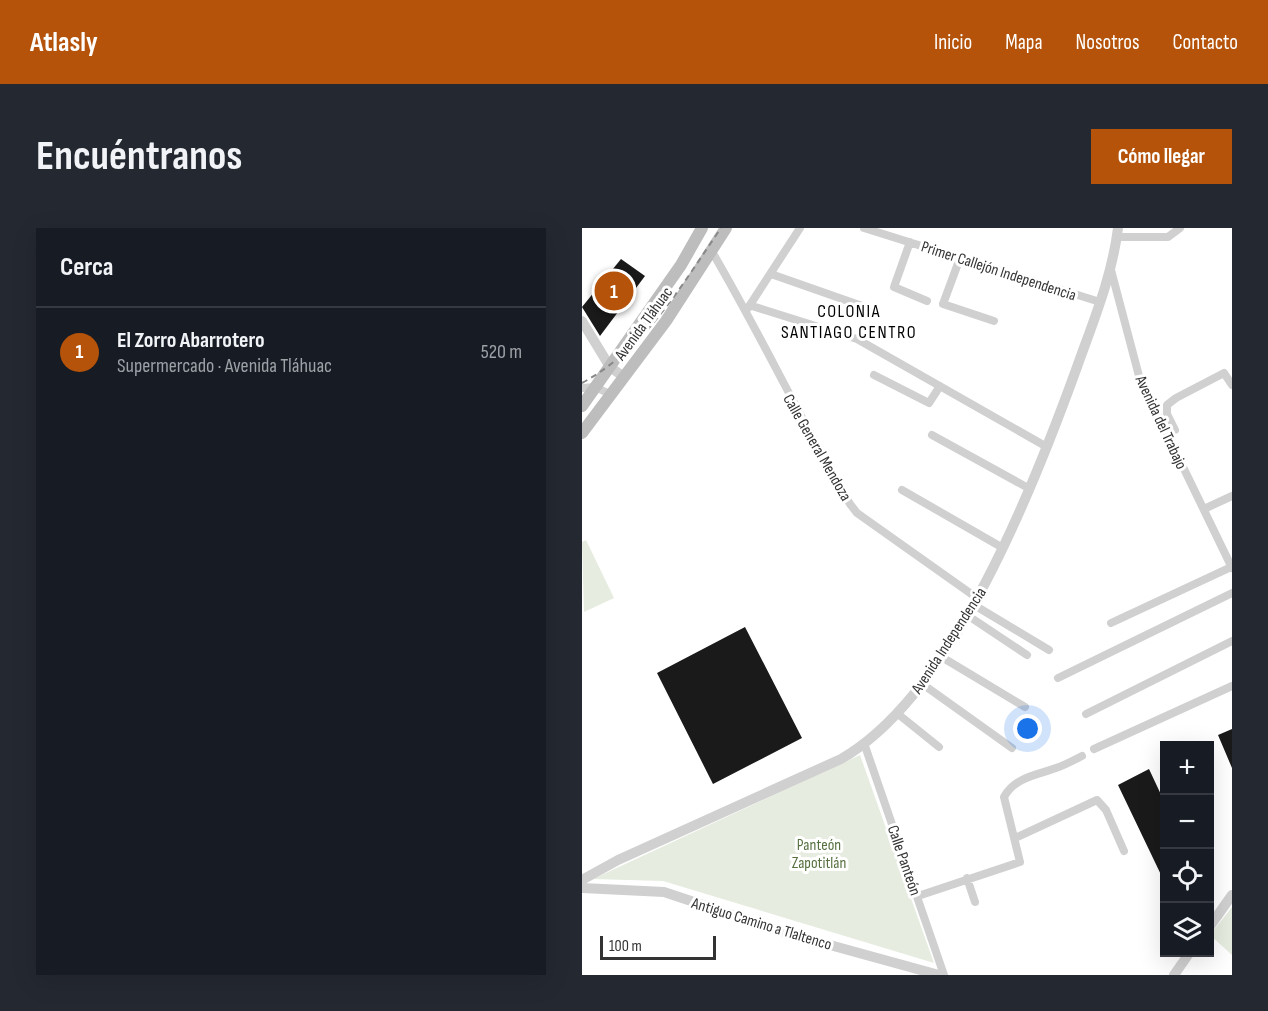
<!DOCTYPE html>
<html lang="es">
<head>
<meta charset="utf-8">
<style>
  :root { --surface:#171b24; --page:#242831; --text:#f1f3f6; --muted:#9ea1a6; --line:#363941; --accent:#b45309 }
  body { margin:0; font-family:"Sofia Sans Condensed",sans-serif; background:var(--page); color:var(--text) }
  .controls { position:absolute; right:18px; bottom:18px; display:grid; overflow:hidden; border-radius:0px; box-shadow:0 6px 24px #0002 }
  .controls button { width:54px; height:54px; display:grid; place-items:center; padding:0; border:0; border-bottom:2px solid var(--line); background:var(--surface); color:var(--text); font:30px sans-serif }
  .scale { position:absolute; left:18px; bottom:15px; width:116px; box-sizing:border-box; padding-left:6px; border:3px solid #333; border-top:0; font-size:16px; line-height:21px; white-space:nowrap; color:#333; -webkit-text-stroke:4px #fff; paint-order:stroke }
  .you { position:absolute; left:446px; top:501px; width:21px; height:21px; margin:-15px; border:4px solid #fff; border-radius:50%; background:#1a73e8; box-shadow:0 0 0 9px #1a73e833 }
  .badge { display:grid; place-items:center; width:39px; height:39px; border-radius:50%; background:var(--accent); color:#fff; font-size:20px; font-weight:700 }
  .pin { position:absolute; translate:-50% -50%; border:3px solid #fff; box-shadow:0 2px 6px #0006 }
  .list { margin:0; padding:0; list-style:none }
  h2 { display:flex; justify-content:space-between; align-items:center; height:78px; margin:0; padding:0 24px; font-size:26px }
  h2 small { font-size:20px; font-weight:400; color:var(--muted) }
  .list li { display:grid; grid-template-columns:39px 1fr auto; gap:18px; align-items:center; box-sizing:border-box; height:90px; padding:0 24px; border-top:2px solid var(--line) }
  .list b { display:block; font-size:22px; white-space:nowrap }
  .list p { margin:0; font-size:20px; white-space:nowrap; color:var(--muted) }
  .list em { font-size:20px; font-style:normal; color:var(--muted) }
  .icon { flex:none; width:33px; height:33px; fill:none; stroke:currentColor; stroke-width:2; stroke-linecap:round; stroke-linejoin:round }
  .map { position:relative; flex:none; width:650px; height:747px; overflow:hidden; border-radius:0px }
  header { display:flex; align-items:center; gap:36px; box-sizing:border-box; height:84px; padding:0 30px; background:var(--accent); color:#fff }
  header strong { font-size:28px }
  nav { display:flex; gap:33px; margin-inline-start:auto; font-size:21px }
  .intro { display:flex; align-items:center; justify-content:space-between; box-sizing:border-box; height:144px; padding:0 36px }
  h1 { margin:0; font-size:42px }
  .button { padding:15px 27px; border-radius:0px; background:var(--accent); color:#fff; font-size:21px; font-weight:700 }
  main { display:flex; gap:36px; padding:0 36px }
  aside { flex:1; background:var(--surface); border-radius:0px; box-shadow:0 6px 24px #0002 }
  .map>svg:first-child { display:block }
  .green { fill:#e6ecdf }
  .building { fill:#1a1a1a }
  .lines { fill:none; stroke-linecap:round; stroke-linejoin:round }
  .minor { stroke:#d0d0d0; stroke-width:8 }
  .tertiary { stroke:#d0d0d0; stroke-width:10 }
  .secondary { stroke:#bdbdbd; stroke-width:12 }
  .rail { stroke:#888; stroke-width:2; stroke-dasharray:6 4.5; stroke-linecap:butt }
  .labels { text-anchor:middle; stroke-width:6; stroke-linejoin:round; paint-order:stroke }
  .street-label { font-size:16px; fill:#333; stroke:#fff }
  .park-label { font-size:16px; fill:#56703f; stroke:#fff }
  .neighbourhood-label { font-size:18px; letter-spacing:1.5px; fill:#000; stroke:#fff }
</style>
</head>
<body>
<header>
<strong>Atlasly</strong>
<nav><a>Inicio</a><a>Mapa</a><a>Nosotros</a><a>Contacto</a></nav>
</header>
<div class="intro"><h1>Encuéntranos</h1><a class="button">Cómo llegar</a></div>
<main>
<aside>
<h2>Cerca<small></small></h2>
<ul class="list">
<li><span class="badge">1</span><div><b>El Zorro Abarrotero</b><p>Supermercado · Avenida Tláhuac</p></div><em>520 m</em></li>
</ul>
</aside>
<div class="map">
<svg width="650" height="747" viewBox="0 0 650 747">
  <rect width="100%" height="100%" fill="#fff"/>
  <path class="green" d="M 4,312 L 32,370 L 2,384 L 0,314 Z
    M 278,527 L 352,735 L 81,653 L 11,651 Z
    M 650,679 L 650,727 L 628,707 Z"/>
  <path class="building" d="M 39,31 L 63,48 L 18,108 L 0,79 Z
    M 163,399 L 220,510 L 131,556 L 75,445 Z
    M 650,501 L 650,540 L 636,507 Z
    M 567,541 L 582,573 L 582,653 L 536,557 Z"/>
  <g class="lines">
    <path class="minor" d="M 282,0 L 518,74
      M 535,9 L 586,9 L 598,0
      M 328,14 L 312,59 L 345,73
      M 129,22 C 178,105 219,193 268,276 L 275,285 L 395,370
      M 378,30 L 361,76 L 412,93
      M 529,42 L 557,148 L 650,340
      M 189,46 L 286,80
      M 170,78 L 275,111 L 465,219
      M 166,80 L 218,0
      M 292,147 L 347,175 L 358,158
      M 0,160 L 13,159 L 28,166
      M 593,202 L 585,186 L 585,177 L 594,170 L 642,145 L 650,157
      M 350,207 L 448,261
      M 320,262 L 421,320
      M 622,281 L 650,268
      M 392,377 L 467,422
      M 385,387 L 445,427
      M 529,395 L 649,339
      M 358,428 L 443,479
      M 476,450 L 650,365
      M 339,455 L 430,520
      M 316,486 L 357,519
      M 504,486 L 650,413
      M 283,518 L 362,747
      M 512,521 L 650,458
      M 433,610 L 515,572 L 524,582 L 542,623
      M 385,650 L 393,674
      M 336,668 L 438,634 L 422,569 C 433,549 455,547 474,540 C 483,537 492,532 500,528"/>
    <path class="tertiary" d="M 0,93 L 28,139 L 42,149
      M 0,652 L 36,632 L 259,531 C 371,467 452,258 495,139 C 511,94 530,49 536,0
      M 0,660 L 82,664 L 208,706 L 357,747
      M 628,698 L 650,667
      M 592,747 L 608,724"/>
    <path class="secondary" d="M 0,178 L 99,37 L 120,0
      M 0,205 L 84,93 L 144,0"/>
    <path class="rail" d="M 0,155 C 64,120 99,58 139,0"/>
  </g>
  <g class="labels">
    <g class="street-label">
      <text transform="translate(417 42) rotate(18)" y="6">Primer Callejón Independencia</text>
      <text transform="translate(61 95) rotate(-54)" y="6">Avenida Tláhuac</text>
      <text transform="translate(580 194) rotate(65)" y="6">Avenida del Trabajo</text>
      <text transform="translate(236 219) rotate(60)" y="6">Calle General Mendoza</text>
      <text transform="translate(366 412) rotate(-57)" y="6">Avenida Independencia</text>
      <text transform="translate(323 632) rotate(71)" y="6">Calle Panteón</text>
      <text transform="translate(180 695) rotate(17)" y="6">Antiguo Camino a Tlaltenco</text>
    </g>
    <g class="park-label">
      <text x="237" y="622">Panteón<tspan x="237" dy="18">Zapotitlán</tspan></text>
    </g>
    <g class="neighbourhood-label">
      <text x="267" y="89">COLONIA<tspan x="267" dy="21">SANTIAGO CENTRO</tspan></text>
    </g>
  </g>
</svg>
<div class="controls">
<button>+</button>
<button>−</button>
<button><svg class="icon" aria-label="locate" viewBox="0 0 24 24"><circle cx="12" cy="12" r="6"/><path d="M12 2v4M12 18v4M2 12h4M18 12h4"/></svg></button>
<button><svg class="icon" aria-label="layers" viewBox="0 0 24 24"><path d="M12 4l9 5-9 5-9-5zM3 14l9 5 9-5"/></svg></button>
</div>
<div class="scale">100 m</div>
<div class="you"></div>
<div class="pin badge" style="left:32px;top:63px">1</div>
</div>
</main>
</body>
</html>
